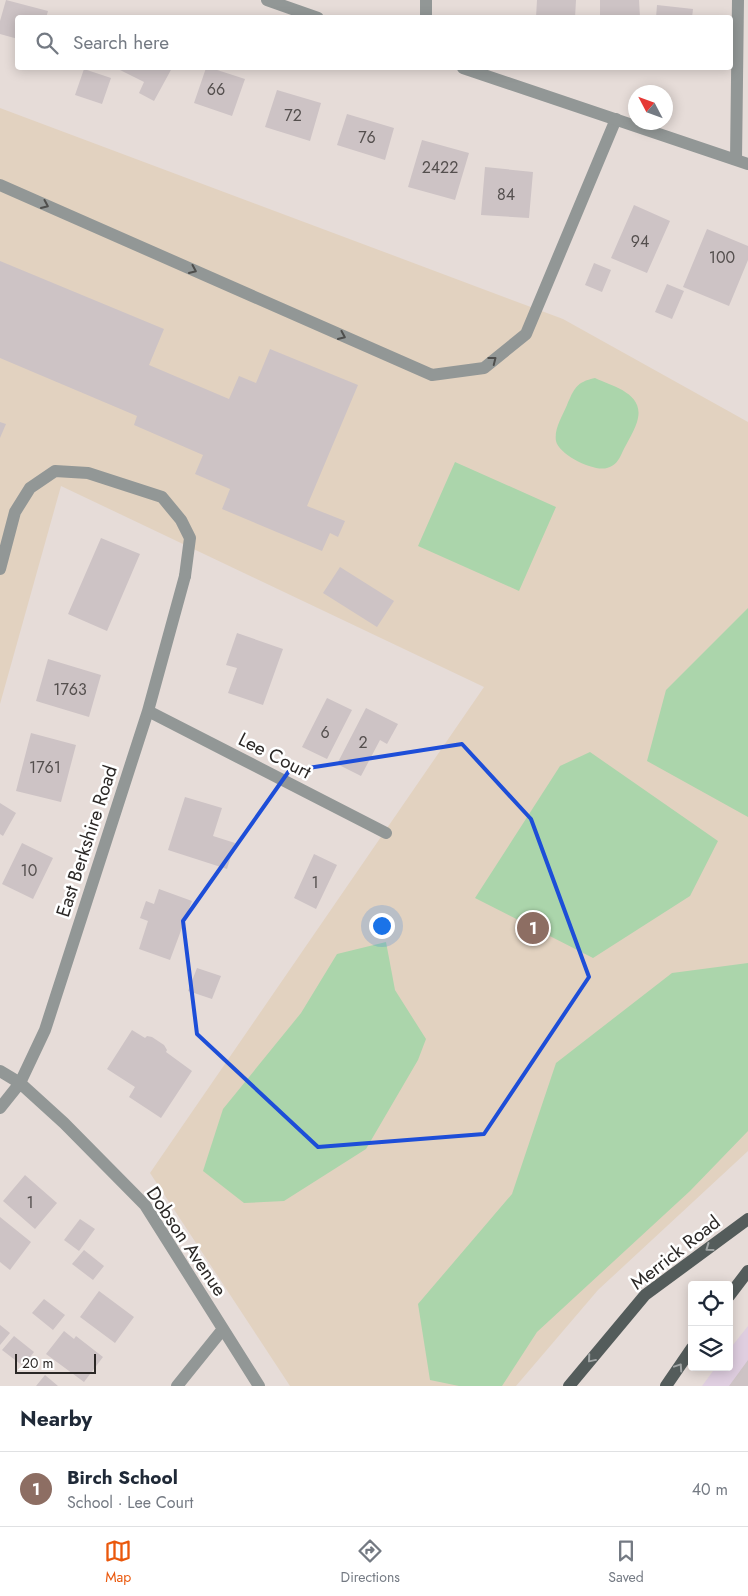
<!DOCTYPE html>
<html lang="en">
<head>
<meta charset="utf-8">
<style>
  :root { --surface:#fff; --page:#f2f2f3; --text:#1f2937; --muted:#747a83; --line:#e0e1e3; --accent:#ea580c }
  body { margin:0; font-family:Jost,sans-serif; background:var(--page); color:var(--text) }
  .controls { position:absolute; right:15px; bottom:15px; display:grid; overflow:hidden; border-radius:5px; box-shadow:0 2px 12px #0003 }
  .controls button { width:45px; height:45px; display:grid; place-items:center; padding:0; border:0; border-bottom:1px solid var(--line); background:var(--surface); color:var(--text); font:25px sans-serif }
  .compass { position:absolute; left:628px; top:85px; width:45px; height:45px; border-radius:50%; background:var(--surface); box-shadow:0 2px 12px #0003; rotate:311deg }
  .scale { position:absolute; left:15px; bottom:12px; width:81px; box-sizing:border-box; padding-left:5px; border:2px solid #2b2826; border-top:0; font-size:14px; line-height:18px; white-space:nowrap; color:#2b2826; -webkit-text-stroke:4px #fff; paint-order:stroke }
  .you { position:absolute; left:381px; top:925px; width:18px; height:18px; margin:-12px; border:4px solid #fff; border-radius:50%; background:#1a73e8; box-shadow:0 0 0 8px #1a73e833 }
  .badge { display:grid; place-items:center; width:32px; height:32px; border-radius:50%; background:var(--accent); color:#fff; font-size:16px; font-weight:700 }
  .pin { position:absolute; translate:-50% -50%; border:2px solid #fff; box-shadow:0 1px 5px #0006 }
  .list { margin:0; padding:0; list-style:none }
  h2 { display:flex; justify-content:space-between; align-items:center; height:65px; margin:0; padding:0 20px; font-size:21px }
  h2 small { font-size:16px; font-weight:400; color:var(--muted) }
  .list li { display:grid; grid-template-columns:32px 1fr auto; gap:15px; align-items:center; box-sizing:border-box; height:75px; padding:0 20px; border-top:1px solid var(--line) }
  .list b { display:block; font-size:19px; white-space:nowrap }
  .list p { margin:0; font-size:16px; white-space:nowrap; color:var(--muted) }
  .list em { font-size:16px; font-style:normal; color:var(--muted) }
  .icon { flex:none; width:28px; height:28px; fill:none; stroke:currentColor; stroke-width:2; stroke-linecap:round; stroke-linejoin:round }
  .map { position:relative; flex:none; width:748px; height:1386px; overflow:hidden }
  .search { position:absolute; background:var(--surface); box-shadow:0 2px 12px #0003; left:15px; right:15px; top:15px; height:55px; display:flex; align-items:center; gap:12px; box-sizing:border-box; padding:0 18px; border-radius:5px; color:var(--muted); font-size:19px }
  .sheet { height:140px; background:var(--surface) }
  nav { display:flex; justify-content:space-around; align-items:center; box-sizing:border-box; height:70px; border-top:1px solid var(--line); background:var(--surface); font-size:14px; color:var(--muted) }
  nav a { display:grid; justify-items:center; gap:2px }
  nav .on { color:var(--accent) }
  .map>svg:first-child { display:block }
  .commercial { fill:#dfcee0 }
  .education { fill:#e2d2c0 }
  .green { fill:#abd5ab }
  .building { fill:#cdc3c5 }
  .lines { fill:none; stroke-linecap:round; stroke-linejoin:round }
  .service { stroke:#929796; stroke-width:12 }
  .minor { stroke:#929796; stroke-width:12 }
  .primary { stroke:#545c5b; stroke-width:12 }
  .oneway { stroke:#4f4f4d }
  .oneway2 { stroke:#a1a5a5 }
  .marked { fill:none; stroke:#1d4ed8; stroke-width:4; stroke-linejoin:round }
  .labels { text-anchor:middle; stroke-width:5; stroke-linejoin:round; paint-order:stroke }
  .number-label { font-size:16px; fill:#544f4e }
  .street-label { font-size:19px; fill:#2b2826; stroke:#fff }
</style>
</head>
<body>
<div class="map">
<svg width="748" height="1386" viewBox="0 0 748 1386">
  <rect width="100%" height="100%" fill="#e6dcd8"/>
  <path class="commercial" d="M 748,1326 L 748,1386 L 702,1386 L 716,1367 L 729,1367 L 729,1350 Z"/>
  <path class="education" d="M 0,108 L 563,319 L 748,422 L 748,1151 L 598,1290 L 516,1386 L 290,1386 L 150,1173 L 484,687 L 61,486 L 0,704 Z"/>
  <path class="green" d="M 595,378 C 612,386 643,393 638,418 C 636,429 627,442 622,453 C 619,460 615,466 607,468 C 594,472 559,455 556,441 C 554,429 562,417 567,405 C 574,389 576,382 595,378 Z
    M 455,462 L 556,507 L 519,591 L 418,546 Z
    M 748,608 L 748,817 L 647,761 L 666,690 Z
    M 590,752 L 718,841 L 690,896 L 593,958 L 475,898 L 560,766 Z
    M 386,942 L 395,990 L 426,1039 L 418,1060 L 366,1149 L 284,1201 L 244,1203 L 203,1171 L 223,1109 L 301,1013 L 337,954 Z
    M 748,963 L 748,1131 L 690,1191 L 537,1332 L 502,1386 L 459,1386 L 430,1380 L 418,1304 L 512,1194 L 556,1063 L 672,973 Z"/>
  <path class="building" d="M 6,0 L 48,11 L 46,18 L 18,18 L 18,39 L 0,34 L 0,21 Z
    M 537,0 L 576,0 L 575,18 L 536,18 Z
    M 600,0 L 639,0 L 640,18 L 600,18 Z
    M 657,5 L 693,9 L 692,18 L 656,18 Z
    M 116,68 L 172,68 L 154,101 L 139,93 L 144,82 Z
    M 206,68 L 211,68 L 245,79 L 232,116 L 194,103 Z
    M 84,69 L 111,78 L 102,104 L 75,95 Z
    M 277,90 L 321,103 L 310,141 L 265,127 Z
    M 347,114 L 394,128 L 385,160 L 337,145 Z
    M 422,140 L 469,153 L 455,200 L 408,187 Z
    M 485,167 L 533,172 L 529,218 L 481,215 Z
    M 634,205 L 670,221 L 647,273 L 611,258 Z
    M 707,229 L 748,246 L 748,260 L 729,306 L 683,287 Z
    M 0,261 L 164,329 L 149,365 L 229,399 L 239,376 L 256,383 L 270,349 L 358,385 L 307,506 L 345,521 L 338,537 L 330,533 L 322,551 L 222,509 L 230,489 L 195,474 L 203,455 L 134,425 L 137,416 L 0,358 Z
    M 594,263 L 611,270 L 602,292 L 585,285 Z
    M 667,284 L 684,291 L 672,319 L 655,312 Z
    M 0,422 L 6,424 L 0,438 Z
    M 101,538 L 140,554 L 107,631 L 68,614 Z
    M 340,567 L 394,601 L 377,627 L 323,593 Z
    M 237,633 L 283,649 L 263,705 L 228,693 L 237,668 L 226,665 Z
    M 48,659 L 101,675 L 89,717 L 36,701 Z
    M 327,698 L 352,710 L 327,759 L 302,747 Z
    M 366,708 L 398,724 L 387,744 L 380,740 L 361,776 L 337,764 Z
    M 31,733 L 76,745 L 61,802 L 16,791 Z
    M 185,797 L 222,808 L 213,836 L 235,843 L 227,869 L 168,850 Z
    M 0,803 L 16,813 L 3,836 L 0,834 Z
    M 22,843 L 53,858 L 33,899 L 2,884 Z
    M 314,854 L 337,865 L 316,909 L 294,898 Z
    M 159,889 L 192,901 L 170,960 L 139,949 L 148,921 L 140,918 L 146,901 L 154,904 Z
    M 197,968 L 221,976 L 212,999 L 188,991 Z
    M 132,1030 L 145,1038 L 147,1036 L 152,1037 L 164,1045 L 167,1050 L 166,1052 L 192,1071 L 161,1118 L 129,1097 L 135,1087 L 107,1069 Z
    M 25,1175 L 57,1203 L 35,1229 L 3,1201 Z
    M 0,1217 L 31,1242 L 10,1270 L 0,1262 Z
    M 80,1219 L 95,1229 L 79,1251 L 64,1240 Z
    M 84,1250 L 104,1266 L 93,1280 L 72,1264 Z
    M 99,1291 L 134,1317 L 115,1343 L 80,1317 Z
    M 44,1299 L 65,1315 L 53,1330 L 32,1313 Z
    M 0,1325 L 10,1333 L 0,1345 Z
    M 64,1331 L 74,1339 L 76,1336 L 103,1357 L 84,1382 L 46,1354 Z
    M 14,1336 L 34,1352 L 23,1366 L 2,1350 Z
    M 748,1360 L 748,1386 L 729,1386 Z
    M 45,1375 L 58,1386 L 36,1386 Z"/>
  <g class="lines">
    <path class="service" d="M 0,185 L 432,375 L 484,368 L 526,334 L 616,119
      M 0,569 L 15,512 L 30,488 L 55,471 L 88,473 L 162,497 L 181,520 L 190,538 L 185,576"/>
    <path class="minor" d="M 267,0 L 318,18
      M 426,18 L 426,0
      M 463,68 L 748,164
      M 736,160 L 738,0
      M 148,711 L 386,833
      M 0,1071 L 20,1083 L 64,1123 L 145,1205 L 259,1386
      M 0,1108 L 20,1083 L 45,1030 L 148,711 L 185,576
      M 177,1386 L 223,1329"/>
    <path class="primary" d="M 729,1296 L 748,1271
      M 569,1386 L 645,1295 L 748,1219
      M 666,1386 L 692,1348"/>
  </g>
  <defs><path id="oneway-chevron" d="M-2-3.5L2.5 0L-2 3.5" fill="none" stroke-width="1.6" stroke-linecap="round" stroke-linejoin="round" transform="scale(1.25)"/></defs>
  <g class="oneway">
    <use href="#oneway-chevron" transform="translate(45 205) rotate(24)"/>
    <use href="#oneway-chevron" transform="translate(193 270) rotate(24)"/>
    <use href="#oneway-chevron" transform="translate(342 336) rotate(24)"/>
    <use href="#oneway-chevron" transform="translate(493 360) rotate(-38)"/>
  </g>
  <g class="oneway2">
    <use href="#oneway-chevron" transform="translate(709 1248) rotate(144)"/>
    <use href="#oneway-chevron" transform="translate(591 1359) rotate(130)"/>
    <use href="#oneway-chevron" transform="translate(679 1367) rotate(-56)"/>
  </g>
  <path class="marked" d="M 462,744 L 531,819 L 589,977 L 484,1134 L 318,1147 L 197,1034 L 183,921 L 289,771 Z"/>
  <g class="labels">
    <g class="number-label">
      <text x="216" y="95">66</text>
      <text x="293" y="121">72</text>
      <text x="367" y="143">76</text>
      <text x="440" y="173">2422</text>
      <text x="506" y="200">84</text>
      <text x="640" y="247">94</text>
      <text x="722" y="263">100</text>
      <text x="70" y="695">1763</text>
      <text x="325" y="738">6</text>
      <text x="363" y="748">2</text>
      <text x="45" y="773">1761</text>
      <text x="29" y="876">10</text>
      <text x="315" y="888">1</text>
      <text x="30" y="1208">1</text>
    </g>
    <g class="street-label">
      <text transform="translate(275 755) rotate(27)" y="7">Lee Court</text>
      <text transform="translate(86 841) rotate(-72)" y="7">East Berkshire Road</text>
      <text transform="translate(187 1241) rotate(56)" y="7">Dobson Avenue</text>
      <text transform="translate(675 1252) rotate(-38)" y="7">Merrick Road</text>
    </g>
  </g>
</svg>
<div class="controls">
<button><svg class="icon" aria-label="locate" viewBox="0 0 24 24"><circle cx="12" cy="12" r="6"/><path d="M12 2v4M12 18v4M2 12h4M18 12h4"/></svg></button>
<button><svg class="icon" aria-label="layers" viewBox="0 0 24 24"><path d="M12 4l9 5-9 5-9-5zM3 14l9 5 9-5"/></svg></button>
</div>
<svg class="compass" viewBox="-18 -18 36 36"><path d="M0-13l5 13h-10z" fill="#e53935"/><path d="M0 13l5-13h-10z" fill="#747a83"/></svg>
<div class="scale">20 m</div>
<div class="you"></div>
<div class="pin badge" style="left:533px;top:928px;background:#8d6e63">1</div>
<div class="search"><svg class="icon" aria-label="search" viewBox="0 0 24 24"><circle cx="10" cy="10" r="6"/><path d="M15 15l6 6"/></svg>Search here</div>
</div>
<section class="sheet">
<h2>Nearby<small></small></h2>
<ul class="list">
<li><span class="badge" style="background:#8d6e63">1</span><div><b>Birch School</b><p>School · Lee Court</p></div><em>40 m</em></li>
</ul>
</section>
<nav>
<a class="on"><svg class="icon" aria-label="map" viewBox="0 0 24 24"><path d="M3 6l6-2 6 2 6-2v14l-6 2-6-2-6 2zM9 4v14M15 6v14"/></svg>Map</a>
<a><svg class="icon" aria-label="directions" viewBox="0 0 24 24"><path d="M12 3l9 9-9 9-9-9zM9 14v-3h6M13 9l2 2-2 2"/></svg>Directions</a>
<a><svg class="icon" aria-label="saved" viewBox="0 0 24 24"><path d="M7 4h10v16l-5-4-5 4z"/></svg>Saved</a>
</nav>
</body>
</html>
